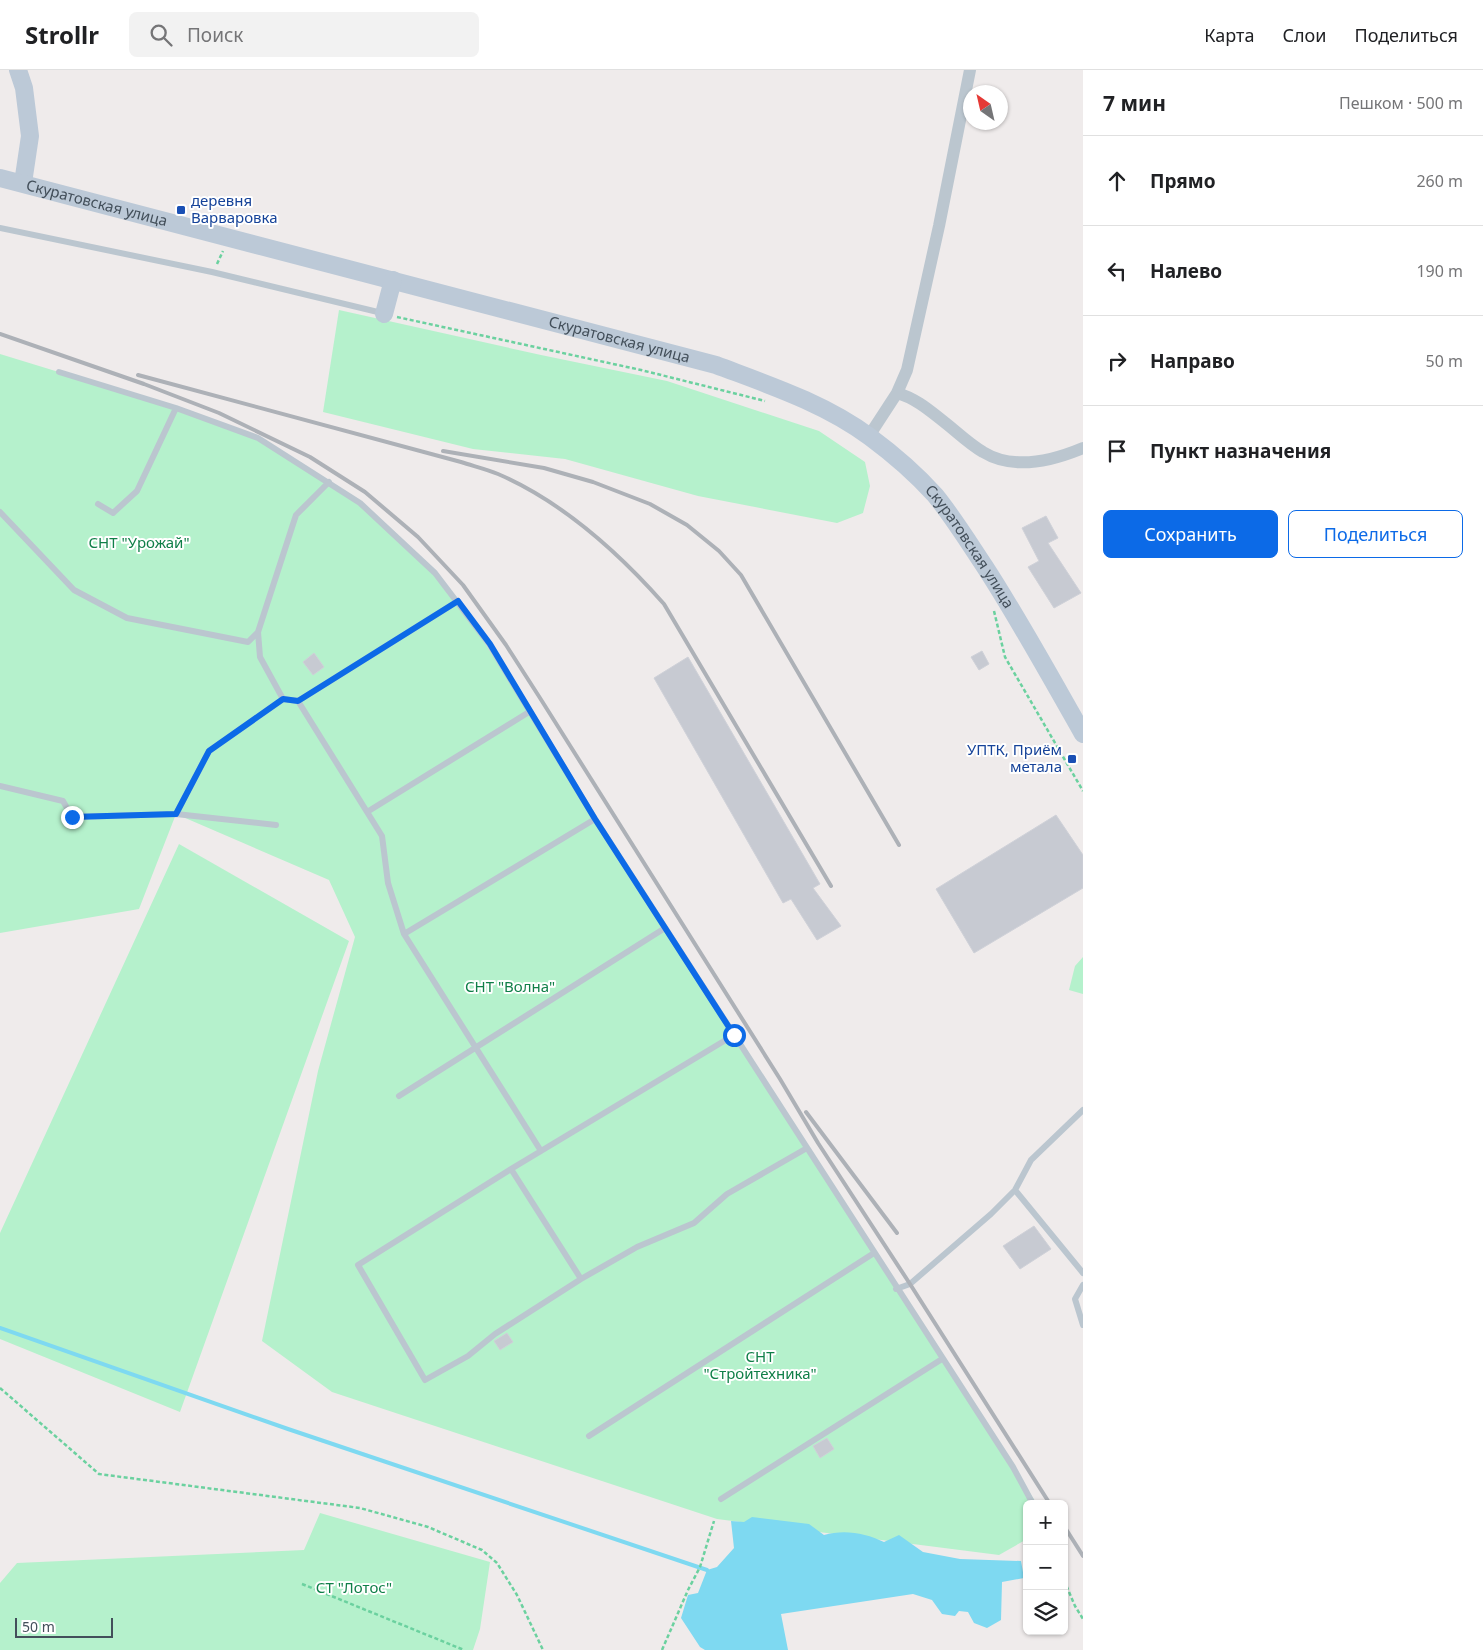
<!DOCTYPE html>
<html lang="ru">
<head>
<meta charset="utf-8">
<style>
  :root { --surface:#fff; --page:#f2f2f2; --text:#202124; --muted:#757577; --line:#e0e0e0; --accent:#0c6ae7 }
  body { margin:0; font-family:"Noto Sans",sans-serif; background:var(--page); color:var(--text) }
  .controls { position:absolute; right:15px; bottom:15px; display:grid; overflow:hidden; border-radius:8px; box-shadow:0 1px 4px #0004 }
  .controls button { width:45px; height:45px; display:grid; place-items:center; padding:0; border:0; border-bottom:1px solid var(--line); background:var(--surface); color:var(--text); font:25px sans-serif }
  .compass { position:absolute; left:963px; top:15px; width:45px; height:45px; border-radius:50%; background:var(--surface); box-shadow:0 1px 4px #0004; rotate:326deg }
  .scale { position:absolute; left:15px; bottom:12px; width:98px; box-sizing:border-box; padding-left:5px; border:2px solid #434f5a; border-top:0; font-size:14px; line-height:18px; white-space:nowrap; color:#434f5a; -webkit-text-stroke:4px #fff; paint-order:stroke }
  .stop { position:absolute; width:15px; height:15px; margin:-11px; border:4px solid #0c6ae7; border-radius:50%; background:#fff }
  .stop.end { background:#0c6ae7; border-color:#fff; box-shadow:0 1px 5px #0008 }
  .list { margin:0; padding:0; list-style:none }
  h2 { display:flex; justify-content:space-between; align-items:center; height:65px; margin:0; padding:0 20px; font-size:21px }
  h2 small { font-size:16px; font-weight:400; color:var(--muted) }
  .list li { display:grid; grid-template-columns:32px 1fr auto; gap:15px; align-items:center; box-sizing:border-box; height:90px; padding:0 20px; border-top:1px solid var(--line) }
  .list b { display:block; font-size:19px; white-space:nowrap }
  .list em { font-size:16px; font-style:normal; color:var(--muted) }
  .actions { display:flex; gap:10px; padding:15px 20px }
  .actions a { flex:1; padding:11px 0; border:1px solid var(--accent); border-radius:8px; text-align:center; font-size:18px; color:var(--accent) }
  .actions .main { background:var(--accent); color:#fff }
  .icon { flex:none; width:28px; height:28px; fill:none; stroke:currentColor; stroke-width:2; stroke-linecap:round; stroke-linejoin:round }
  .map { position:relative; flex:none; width:1083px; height:1580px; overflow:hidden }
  header { display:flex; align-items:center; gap:30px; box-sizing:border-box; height:70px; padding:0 25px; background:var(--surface); border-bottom:1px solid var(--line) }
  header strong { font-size:24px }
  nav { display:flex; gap:28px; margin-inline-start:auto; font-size:18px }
  .search { width:350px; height:45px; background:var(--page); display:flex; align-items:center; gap:12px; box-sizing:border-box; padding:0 18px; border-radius:8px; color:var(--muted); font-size:19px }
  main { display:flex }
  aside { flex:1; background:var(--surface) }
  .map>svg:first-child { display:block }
  .green { fill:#b5f1cc }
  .water { fill:#7ed9f1 }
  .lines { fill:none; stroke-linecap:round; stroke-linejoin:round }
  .stream { stroke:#7ed9f1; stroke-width:4 }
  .building { fill:#c7cad2; stroke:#cfd1d8 }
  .path { stroke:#6bd19f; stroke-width:2.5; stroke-dasharray:4 2.5; stroke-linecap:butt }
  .lane { stroke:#bbc6cf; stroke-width:6 }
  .street { stroke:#bbc6cf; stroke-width:12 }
  .secondary { stroke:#bcc9d7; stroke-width:18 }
  .rail { stroke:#adb1b7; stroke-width:4 }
  .route { stroke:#0c6ae7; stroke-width:6 }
  .transit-dot { fill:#1a4fb4; stroke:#fff; stroke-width:2 }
  .labels { text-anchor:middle; stroke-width:4; stroke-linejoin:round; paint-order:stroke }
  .transit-label { font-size:15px; fill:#164399; stroke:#fff; text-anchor:start }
  .street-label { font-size:15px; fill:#434f5a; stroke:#fff }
  .park-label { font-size:15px; fill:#107f48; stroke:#fff }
</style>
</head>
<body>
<header>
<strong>Strollr</strong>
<div class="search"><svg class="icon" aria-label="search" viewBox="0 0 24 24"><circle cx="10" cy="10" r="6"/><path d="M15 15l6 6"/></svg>Поиск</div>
<nav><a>Карта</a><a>Слои</a><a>Поделиться</a></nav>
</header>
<main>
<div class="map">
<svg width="1083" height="1580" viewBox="0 0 1083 1580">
  <rect width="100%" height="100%" fill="#efebeb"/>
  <path class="green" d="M 339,240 L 541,285 L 667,311 L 819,361 L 865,392 L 870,416 L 863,443 L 837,453 L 698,426 L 565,389 L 473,379 L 323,342 Z
    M 0,284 L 176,338 L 258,368 L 360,433 L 435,503 L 458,531 L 896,1219 L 1037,1434 L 1027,1434 L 1027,1469 L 999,1485 L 717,1449 L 332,1322 L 262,1271 L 318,1001 L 355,867 L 329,810 L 176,744 L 139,839 L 0,863 Z
    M 179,774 L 349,871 L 180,1342 L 0,1269 L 0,1163 Z
    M 1083,887 L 1083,924 L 1069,920 L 1075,896 Z
    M 320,1443 L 490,1492 L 480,1559 L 473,1580 L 0,1580 L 0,1513 L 17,1493 L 304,1480 Z"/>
  <path class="water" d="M 752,1447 L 809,1454 L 824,1465 C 844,1459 866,1463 884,1472 L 899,1465 L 923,1482 L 960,1489 L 1021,1491 L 1024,1508 L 1002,1512 L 1001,1550 L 987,1558 L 974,1553 L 968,1542 L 959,1541 L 955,1546 L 942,1544 L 932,1530 L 913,1524 L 781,1544 L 788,1580 L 705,1580 L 700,1577 L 681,1548 L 688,1525 L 698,1523 L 707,1500 L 717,1497 L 734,1478 L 731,1451 L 744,1452 Z"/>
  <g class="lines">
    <path class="stream" d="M 0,1258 L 288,1359 L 707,1500"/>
  </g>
  <path class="building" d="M 1046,446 L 1058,468 L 1048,473 L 1081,523 L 1054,538 L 1028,497 L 1039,491 L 1022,458 Z
    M 982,581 L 989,594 L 979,600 L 971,587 Z
    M 314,583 L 324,597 L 313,605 L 303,592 Z
    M 688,587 L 820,814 L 813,818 L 841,856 L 817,870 L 791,829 L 783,833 L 654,608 Z
    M 1056,745 L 1083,785 L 1083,818 L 974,883 L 936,819 Z
    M 1034,1156 L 1051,1179 L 1020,1199 L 1003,1176 Z
    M 507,1263 L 513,1272 L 500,1280 L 494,1271 Z
    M 827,1368 L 834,1379 L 820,1388 L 813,1376 Z"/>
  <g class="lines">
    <path class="path" d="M 217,194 L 223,181
      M 397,247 L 641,300 L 765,331
      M 994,541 L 1005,587 L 1083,721
      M 0,1318 L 99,1404 L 360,1438 L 428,1457 L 482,1480 L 497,1493 L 517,1525 L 543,1580
      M 1064,1510 L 1075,1536 L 1083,1549
      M 302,1514 L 464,1580
      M 662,1580 L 688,1520 L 700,1497 L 714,1451"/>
    <path class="lane" d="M 0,158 L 212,202 L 382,243
      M 59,302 L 176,338 L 258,368 L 360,433 L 435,503 L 489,574 L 595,749 L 1013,1397 L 1033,1434
      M 98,434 L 113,443 L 137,421 L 176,338
      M 0,442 L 74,520 L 127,548 L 248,572 L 258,562
      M 283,629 L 298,631 L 458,531
      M 298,631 L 382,766 L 388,813 L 404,864 L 541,1081
      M 0,716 L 63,731 L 72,747 L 176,744 L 276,755
      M 367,742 L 529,642
      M 176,744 L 209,681 L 283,629 L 260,587 L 258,562 L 296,445 L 329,412
      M 404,864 L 595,749
      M 734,965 L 511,1099 L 358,1195 L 425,1310 L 468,1286 L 495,1264 L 581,1209 L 637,1177 L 694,1153 L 727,1124 L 807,1078
      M 399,1026 L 665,858
      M 511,1099 L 581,1209
      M 1015,1120 L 1083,1203
      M 1083,1215 L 1075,1229 L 1083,1255
      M 896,1219 L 910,1214 L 991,1144 L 1015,1120 L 1031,1090 L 1083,1040
      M 589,1366 L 874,1183
      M 721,1429 L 942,1289"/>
    <path class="street" d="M 897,323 C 915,328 929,340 943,351 C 956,361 969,374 983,382 C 1014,401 1052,391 1083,378
      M 869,366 L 897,323 L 907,300 L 939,156 L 970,0"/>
    <g class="secondary">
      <path d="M 18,0 L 24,18 L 30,66 L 23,113"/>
      <path id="s1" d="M 0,108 L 716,295 C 769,315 824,333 870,367 C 893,384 916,404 935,425 C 953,447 969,473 985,497 C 1020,551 1051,608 1083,664"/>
      <path d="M 384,244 L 393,210"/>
    </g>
    <path class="rail" d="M 0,264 L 144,314 L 219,343 L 310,387 L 365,422 L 418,467 L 463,515 L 506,575 L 540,628 L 780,1009 L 818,1073 L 910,1214 L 1050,1434
      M 138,305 L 461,392 C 473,396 486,399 498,404 C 563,432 618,482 664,534 L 831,816
      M 443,381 L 544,398 L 593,412 L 650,434 L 687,455 L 719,481 L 741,505 L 899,775
      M 806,1042 L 897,1163
      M 1064,1456 L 1083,1486"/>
  </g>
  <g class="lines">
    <path class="route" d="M 72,747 L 176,744 L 209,681 L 283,629 L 298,631 L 458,531 L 490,574 L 595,749 L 734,965"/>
  </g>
  <g class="transit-dot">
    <rect x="176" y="135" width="10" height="10" rx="2.5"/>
    <rect x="1067" y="684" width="10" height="10" rx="2.5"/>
  </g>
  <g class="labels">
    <g class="transit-label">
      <text x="191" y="136">деревня<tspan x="191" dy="17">Варваровка</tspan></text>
      <text x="1062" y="685" text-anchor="end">УПТК, Приём<tspan x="1062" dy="17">метала</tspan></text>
    </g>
    <g class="street-label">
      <text dy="5" stroke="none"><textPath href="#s1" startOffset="100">Скуратовская улица</textPath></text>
      <text dy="5" stroke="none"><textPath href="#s1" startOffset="640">Скуратовская улица</textPath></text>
      <text dy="5" stroke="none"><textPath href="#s1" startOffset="1060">Скуратовская улица</textPath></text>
    </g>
    <g class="park-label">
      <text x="139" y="478">СНТ "Урожай"</text>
      <text x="510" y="922">СНТ "Волна"</text>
      <text x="760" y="1292">СНТ<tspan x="760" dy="17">"Стройтехника"</tspan></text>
      <text x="354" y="1523">СТ "Лотос"</text>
    </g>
  </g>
</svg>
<div class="controls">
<button>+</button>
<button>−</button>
<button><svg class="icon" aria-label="layers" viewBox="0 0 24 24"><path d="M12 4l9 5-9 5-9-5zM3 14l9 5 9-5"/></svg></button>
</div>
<svg class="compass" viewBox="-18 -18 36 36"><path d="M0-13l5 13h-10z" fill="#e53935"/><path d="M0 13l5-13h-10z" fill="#757577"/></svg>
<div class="scale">50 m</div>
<div class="stop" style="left:734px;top:965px"></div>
<div class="stop end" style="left:72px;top:747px"></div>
</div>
<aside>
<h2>7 мин<small>Пешком · 500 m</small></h2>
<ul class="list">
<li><svg class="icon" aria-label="ahead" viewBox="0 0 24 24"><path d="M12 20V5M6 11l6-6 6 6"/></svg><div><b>Прямо</b></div><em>260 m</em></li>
<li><svg class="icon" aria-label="left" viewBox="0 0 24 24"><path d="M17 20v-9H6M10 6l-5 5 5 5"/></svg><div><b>Налево</b></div><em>190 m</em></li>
<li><svg class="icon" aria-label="right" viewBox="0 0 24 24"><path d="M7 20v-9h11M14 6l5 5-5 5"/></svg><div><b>Направо</b></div><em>50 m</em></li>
<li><svg class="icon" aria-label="arrive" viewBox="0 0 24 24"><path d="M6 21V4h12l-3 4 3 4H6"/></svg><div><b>Пункт назначения</b></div></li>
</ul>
<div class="actions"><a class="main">Сохранить</a><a>Поделиться</a></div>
</aside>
</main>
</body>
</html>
